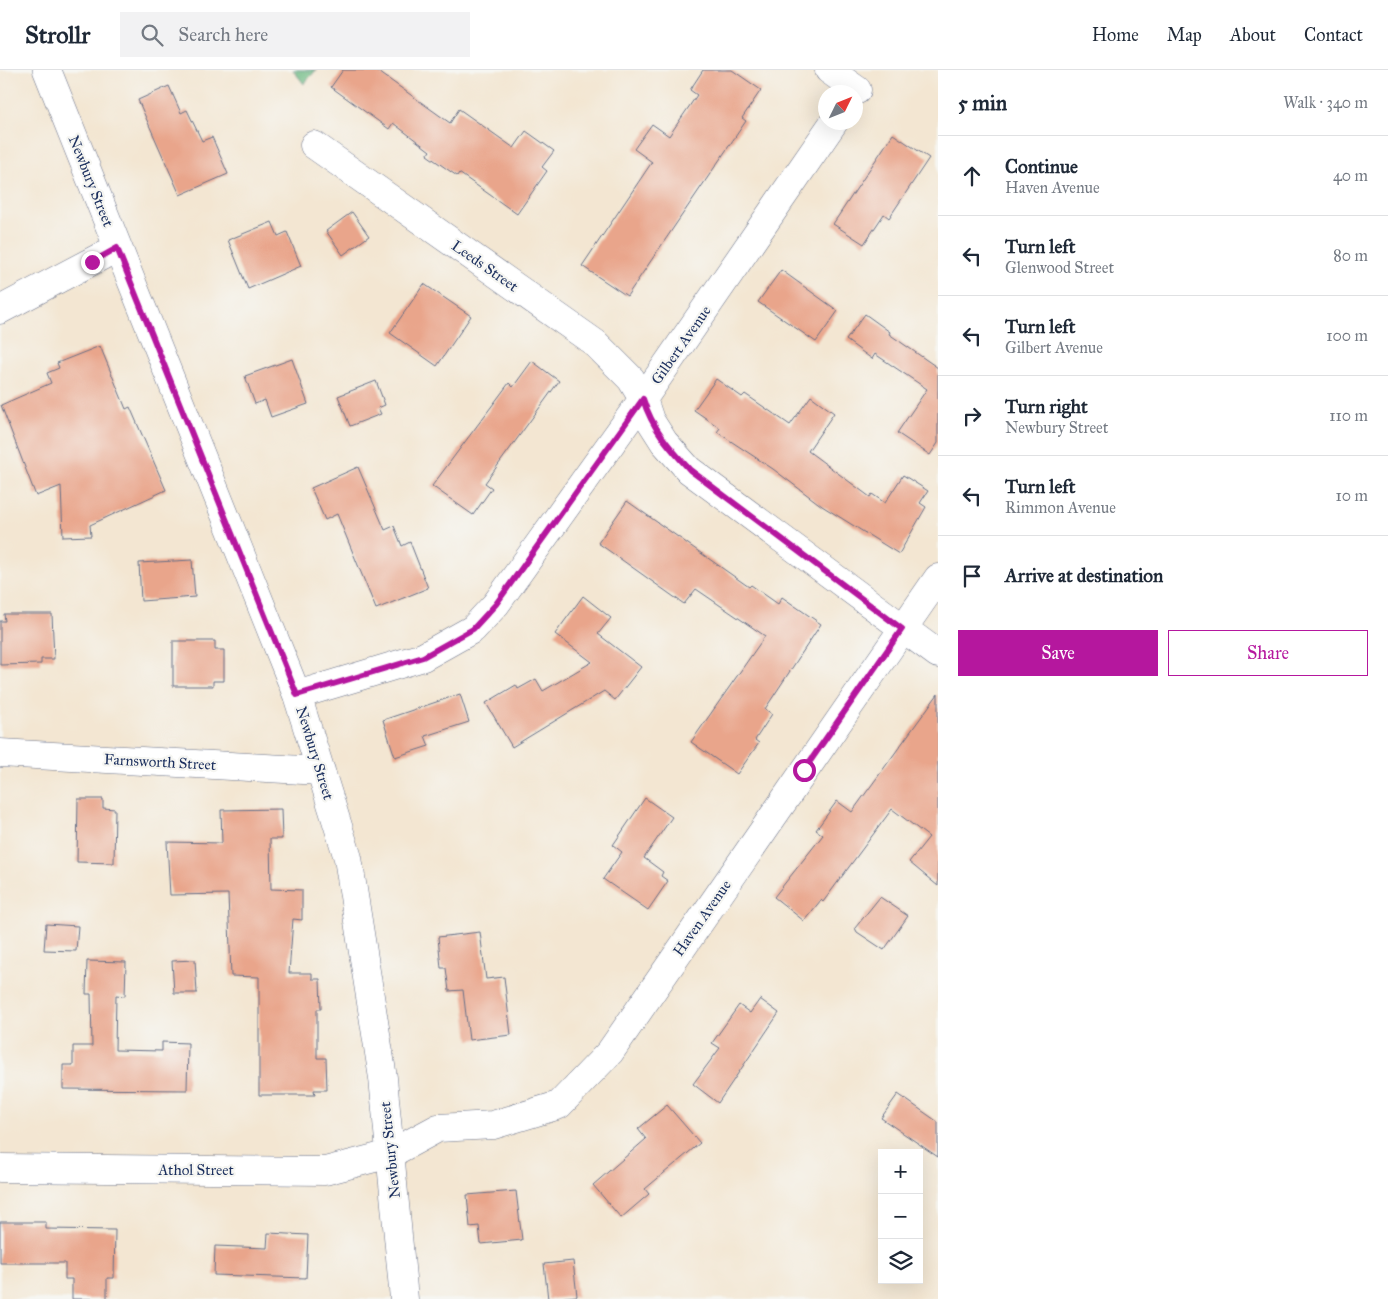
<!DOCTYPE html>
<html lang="en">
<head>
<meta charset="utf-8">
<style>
  :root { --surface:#fff; --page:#f2f2f3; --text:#1f2937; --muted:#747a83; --line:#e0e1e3; --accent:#b5179e }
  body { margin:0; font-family:"IM FELL Great Primer",serif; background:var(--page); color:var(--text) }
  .controls { position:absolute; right:15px; bottom:15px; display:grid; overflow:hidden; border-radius:0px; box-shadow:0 5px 20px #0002 }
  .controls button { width:45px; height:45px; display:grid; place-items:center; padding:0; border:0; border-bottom:1px solid var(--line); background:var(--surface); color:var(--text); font:25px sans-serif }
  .compass { position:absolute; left:818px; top:15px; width:45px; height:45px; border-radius:50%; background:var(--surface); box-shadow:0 5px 20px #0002; rotate:47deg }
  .stop { position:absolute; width:15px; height:15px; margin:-11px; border:4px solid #b5179e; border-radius:50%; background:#fff }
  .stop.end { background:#b5179e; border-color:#fff; box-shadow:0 1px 5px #0008 }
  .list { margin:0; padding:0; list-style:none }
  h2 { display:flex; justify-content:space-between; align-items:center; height:65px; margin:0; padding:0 20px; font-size:21px }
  h2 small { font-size:16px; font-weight:400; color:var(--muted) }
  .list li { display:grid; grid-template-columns:32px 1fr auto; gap:15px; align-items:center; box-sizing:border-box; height:80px; padding:0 20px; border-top:1px solid var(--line) }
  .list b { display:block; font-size:19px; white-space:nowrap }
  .list p { margin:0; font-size:16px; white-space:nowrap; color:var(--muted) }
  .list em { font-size:16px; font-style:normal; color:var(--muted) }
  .actions { display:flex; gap:10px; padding:15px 20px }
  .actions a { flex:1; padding:11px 0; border:1px solid var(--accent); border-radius:0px; text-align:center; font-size:18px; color:var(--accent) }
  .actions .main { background:var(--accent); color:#fff }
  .icon { flex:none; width:28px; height:28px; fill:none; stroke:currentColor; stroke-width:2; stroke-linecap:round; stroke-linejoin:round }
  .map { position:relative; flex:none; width:938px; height:1229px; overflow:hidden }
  header { display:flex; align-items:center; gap:30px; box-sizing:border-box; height:70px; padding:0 25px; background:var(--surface); border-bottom:1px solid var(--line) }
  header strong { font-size:24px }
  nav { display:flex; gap:28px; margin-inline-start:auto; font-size:18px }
  .search { width:350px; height:45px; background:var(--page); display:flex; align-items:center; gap:12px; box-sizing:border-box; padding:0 18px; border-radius:0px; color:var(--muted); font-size:19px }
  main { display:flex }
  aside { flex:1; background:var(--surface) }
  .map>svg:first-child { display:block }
  .forest { fill:#6eba83; stroke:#447470 }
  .building { fill:#e9a58b }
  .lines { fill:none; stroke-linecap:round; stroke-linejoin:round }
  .minor-casing { stroke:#676f87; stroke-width:29 }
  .minor { stroke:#fff; stroke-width:28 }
  .route { stroke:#b5179e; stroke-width:6 }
  .labels { text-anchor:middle; stroke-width:4.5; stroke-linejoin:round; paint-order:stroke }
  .street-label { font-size:15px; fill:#1b2f5e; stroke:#f6f6f2 }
</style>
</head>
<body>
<header>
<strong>Strollr</strong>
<div class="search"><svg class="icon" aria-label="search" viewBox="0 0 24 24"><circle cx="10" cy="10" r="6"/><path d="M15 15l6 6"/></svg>Search here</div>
<nav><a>Home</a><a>Map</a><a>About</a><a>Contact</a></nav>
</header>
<main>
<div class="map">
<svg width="938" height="1229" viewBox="0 0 938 1229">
  <rect width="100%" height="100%" fill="#f6f6f2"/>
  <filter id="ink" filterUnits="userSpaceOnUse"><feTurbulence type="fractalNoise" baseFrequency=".02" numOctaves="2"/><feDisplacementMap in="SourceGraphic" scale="10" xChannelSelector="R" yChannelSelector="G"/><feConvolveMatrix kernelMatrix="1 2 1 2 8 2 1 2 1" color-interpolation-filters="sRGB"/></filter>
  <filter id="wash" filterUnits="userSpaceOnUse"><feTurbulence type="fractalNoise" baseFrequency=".0096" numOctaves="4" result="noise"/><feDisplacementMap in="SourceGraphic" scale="20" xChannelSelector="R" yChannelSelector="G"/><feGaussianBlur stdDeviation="1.12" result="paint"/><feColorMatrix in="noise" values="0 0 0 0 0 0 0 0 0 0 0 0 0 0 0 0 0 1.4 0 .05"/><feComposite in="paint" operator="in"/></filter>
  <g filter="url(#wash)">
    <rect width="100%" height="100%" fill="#f3e6d2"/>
    <path class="forest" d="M 293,0 L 316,0 L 304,14 Z"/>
    <g id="blocks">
      <path class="building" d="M 343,0 L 376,0 L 450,53 L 459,39 L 514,78 L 526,61 L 554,81 L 542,97 L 547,101 L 517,144 L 459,103 L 457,106 L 427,85 L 430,81 L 393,53 L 389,59 L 331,17 Z
        M 703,0 L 732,0 L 761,20 L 742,48 L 746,51 L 627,226 L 582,196 L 652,92 L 634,79 L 652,54 L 669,66 L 697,25 L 690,20 Z
        M 169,16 L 181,43 L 187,40 L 202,71 L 212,67 L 228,104 L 180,125 L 138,30 Z
        M 893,64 L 929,88 L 889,148 L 884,144 L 864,174 L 833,154 Z
        M 352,142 L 369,166 L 343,185 L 326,161 Z
        M 272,152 L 278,166 L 287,162 L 301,196 L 248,219 L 228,170 Z
        M 781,200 L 838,241 L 816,272 L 758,232 Z
        M 424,214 L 471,246 L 437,296 L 390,263 Z
        M 865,244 L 890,262 L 889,264 L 938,298 L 938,373 L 930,385 L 897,363 L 927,319 L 875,284 L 872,289 L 846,270 Z
        M 100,276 L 126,339 L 130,337 L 166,420 L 90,455 L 91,466 L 63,467 L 61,416 L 36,426 L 1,335 L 51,313 L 47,303 L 59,298 L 57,293 Z
        M 292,289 L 308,334 L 271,347 L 265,330 L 255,334 L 245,306 Z
        M 532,291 L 559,311 L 485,413 L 492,418 L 473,445 L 432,416 L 509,313 L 513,317 Z
        M 716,309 L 742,327 L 745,324 L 790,355 L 811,326 L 834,343 L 808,381 L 870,427 L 872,424 L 885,433 L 903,405 L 928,421 L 920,433 L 926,437 L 899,484 L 822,436 L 773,399 L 717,362 L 720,358 L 694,340 Z
        M 376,311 L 385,335 L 378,338 L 381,344 L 350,356 L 338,326 Z
        M 358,397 L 385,460 L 394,456 L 402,476 L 410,472 L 428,518 L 376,539 L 337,444 L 325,450 L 311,418 Z
        M 627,431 L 749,517 L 751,515 L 778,534 L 782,527 L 821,554 L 765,639 L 772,644 L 755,670 L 759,673 L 737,704 L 691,672 L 765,566 L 696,519 L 684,534 L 598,473 Z
        M 192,490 L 195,527 L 141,531 L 139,493 Z
        M 583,526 L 611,548 L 598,564 L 641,597 L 615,630 L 604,621 L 512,677 L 486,633 L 516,615 L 518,619 L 536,609 L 543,621 L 592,592 L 555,564 Z
        M 4,544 L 52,544 L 54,589 L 41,589 L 41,594 L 0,595 L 0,551 L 5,551 Z
        M 173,571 L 215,571 L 215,580 L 224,580 L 224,611 L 213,611 L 213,616 L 173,616 Z
        M 460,624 L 469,652 L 425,666 L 429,676 L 395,687 L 383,650 Z
        M 938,624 L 938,816 L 909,792 L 929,767 L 892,739 L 823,832 L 821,830 L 804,851 L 774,827 L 823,765 L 816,760 L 837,731 L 852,742 Z
        M 645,728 L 672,747 L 644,788 L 663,802 L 661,806 L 668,811 L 648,840 L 603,809 L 622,782 L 613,775 Z
        M 78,729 L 103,729 L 103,738 L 115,739 L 114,793 L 77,792 Z
        M 281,739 L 282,769 L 270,769 L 271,819 L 302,820 L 302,850 L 293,849 L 289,903 L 312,903 L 312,909 L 320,909 L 321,939 L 317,939 L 317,988 L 326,988 L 327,1020 L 314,1020 L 315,1025 L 259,1025 L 259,907 L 231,906 L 228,824 L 170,825 L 167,772 L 222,773 L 221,740 Z
        M 880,827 L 908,846 L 884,880 L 857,862 L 855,858 Z
        M 46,854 L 78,856 L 76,881 L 44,880 Z
        M 480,862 L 486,909 L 504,907 L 511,965 L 469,970 L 463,920 L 449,921 L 446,898 L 441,898 L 438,867 Z
        M 195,890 L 197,923 L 174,923 L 172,891 Z
        M 87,891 L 126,892 L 125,926 L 116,925 L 115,980 L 162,981 L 162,972 L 188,973 L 187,1020 L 63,1019 L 63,995 L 73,995 L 73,976 L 92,976 L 91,924 L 86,924 Z
        M 760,929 L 779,943 L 718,1033 L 693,1014 L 720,978 L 712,973 L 739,935 L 750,943 Z
        M 898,1024 L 938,1052 L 938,1087 L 881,1048 Z
        M 667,1035 L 700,1073 L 645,1119 L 649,1124 L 621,1148 L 593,1115 L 646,1069 L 638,1059 Z
        M 516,1121 L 522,1170 L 481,1174 L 479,1156 L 470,1157 L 467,1125 Z
        M 0,1152 L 46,1152 L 46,1159 L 115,1160 L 114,1208 L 107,1208 L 107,1229 L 72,1229 L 72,1209 L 65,1209 L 65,1193 L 0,1193 Z
        M 268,1163 L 308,1165 L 306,1208 L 214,1205 L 215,1176 L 267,1178 Z
        M 573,1191 L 577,1226 L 548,1229 L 544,1194 Z"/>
    </g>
  </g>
  <g filter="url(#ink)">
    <use href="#blocks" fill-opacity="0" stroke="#676f87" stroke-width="1"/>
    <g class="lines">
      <defs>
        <path id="minor" d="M 47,0 L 297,625 L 348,788 L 383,1008 L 404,1229
          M 829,0 L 857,20
          M 314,75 L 595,273 L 631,309 L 643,329 L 650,350 L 664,372 L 689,400 L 938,584
          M 0,240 L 117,178
          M 297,625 L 423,587 L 473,559 L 496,534 L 643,329 L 834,52
          M 0,683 L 321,701
          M 0,1098 L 325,1101 L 390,1084 L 438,1058 L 493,1055 L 559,1035 L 610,982 L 938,508"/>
      </defs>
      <use href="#minor" class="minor-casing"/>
      <use href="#minor" class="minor"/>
    </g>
  </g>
  <g class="lines" filter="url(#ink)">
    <path class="route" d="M 92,192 L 117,178 L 297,625 L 423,587 L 473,559 L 496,534 L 643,329 C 652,358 669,377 690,400 L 902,559 L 804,700"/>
  </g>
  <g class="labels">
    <g class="street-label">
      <text transform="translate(91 111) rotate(68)" y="5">Newbury Street</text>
      <text transform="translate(485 196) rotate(35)" y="5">Leeds Street</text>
      <text transform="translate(681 275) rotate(-55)" y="5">Gilbert Avenue</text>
      <text transform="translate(315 683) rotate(73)" y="5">Newbury Street</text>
      <text transform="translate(160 692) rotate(3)" y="5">Farnsworth Street</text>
      <text transform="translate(702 848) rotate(-55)" y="5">Haven Avenue</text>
      <text transform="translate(390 1080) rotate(-96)" y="5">Newbury Street</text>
      <text x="196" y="1105">Athol Street</text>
    </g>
  </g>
</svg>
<div class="controls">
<button>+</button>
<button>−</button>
<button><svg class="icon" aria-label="layers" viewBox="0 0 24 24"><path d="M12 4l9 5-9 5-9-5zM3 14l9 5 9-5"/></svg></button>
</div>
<svg class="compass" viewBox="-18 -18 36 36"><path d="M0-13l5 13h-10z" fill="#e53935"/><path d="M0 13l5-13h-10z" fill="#747a83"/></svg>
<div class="stop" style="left:804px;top:700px"></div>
<div class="stop end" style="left:92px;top:192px"></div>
</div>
<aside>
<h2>5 min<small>Walk · 340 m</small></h2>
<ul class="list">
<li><svg class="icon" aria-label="ahead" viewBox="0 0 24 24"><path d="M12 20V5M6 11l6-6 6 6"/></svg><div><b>Continue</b><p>Haven Avenue</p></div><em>40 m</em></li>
<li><svg class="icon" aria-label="left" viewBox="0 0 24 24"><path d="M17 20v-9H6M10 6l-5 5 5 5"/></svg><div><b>Turn left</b><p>Glenwood Street</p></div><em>80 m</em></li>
<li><svg class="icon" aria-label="left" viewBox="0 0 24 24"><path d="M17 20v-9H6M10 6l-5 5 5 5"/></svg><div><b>Turn left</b><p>Gilbert Avenue</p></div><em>100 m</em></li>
<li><svg class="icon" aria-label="right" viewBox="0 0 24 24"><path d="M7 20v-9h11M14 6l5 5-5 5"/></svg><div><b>Turn right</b><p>Newbury Street</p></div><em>110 m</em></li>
<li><svg class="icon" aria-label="left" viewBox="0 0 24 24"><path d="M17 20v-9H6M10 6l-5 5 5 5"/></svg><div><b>Turn left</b><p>Rimmon Avenue</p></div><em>10 m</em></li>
<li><svg class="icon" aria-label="arrive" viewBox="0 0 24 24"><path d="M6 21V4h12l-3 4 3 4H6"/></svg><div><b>Arrive at destination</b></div></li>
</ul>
<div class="actions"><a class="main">Save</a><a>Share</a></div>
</aside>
</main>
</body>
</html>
